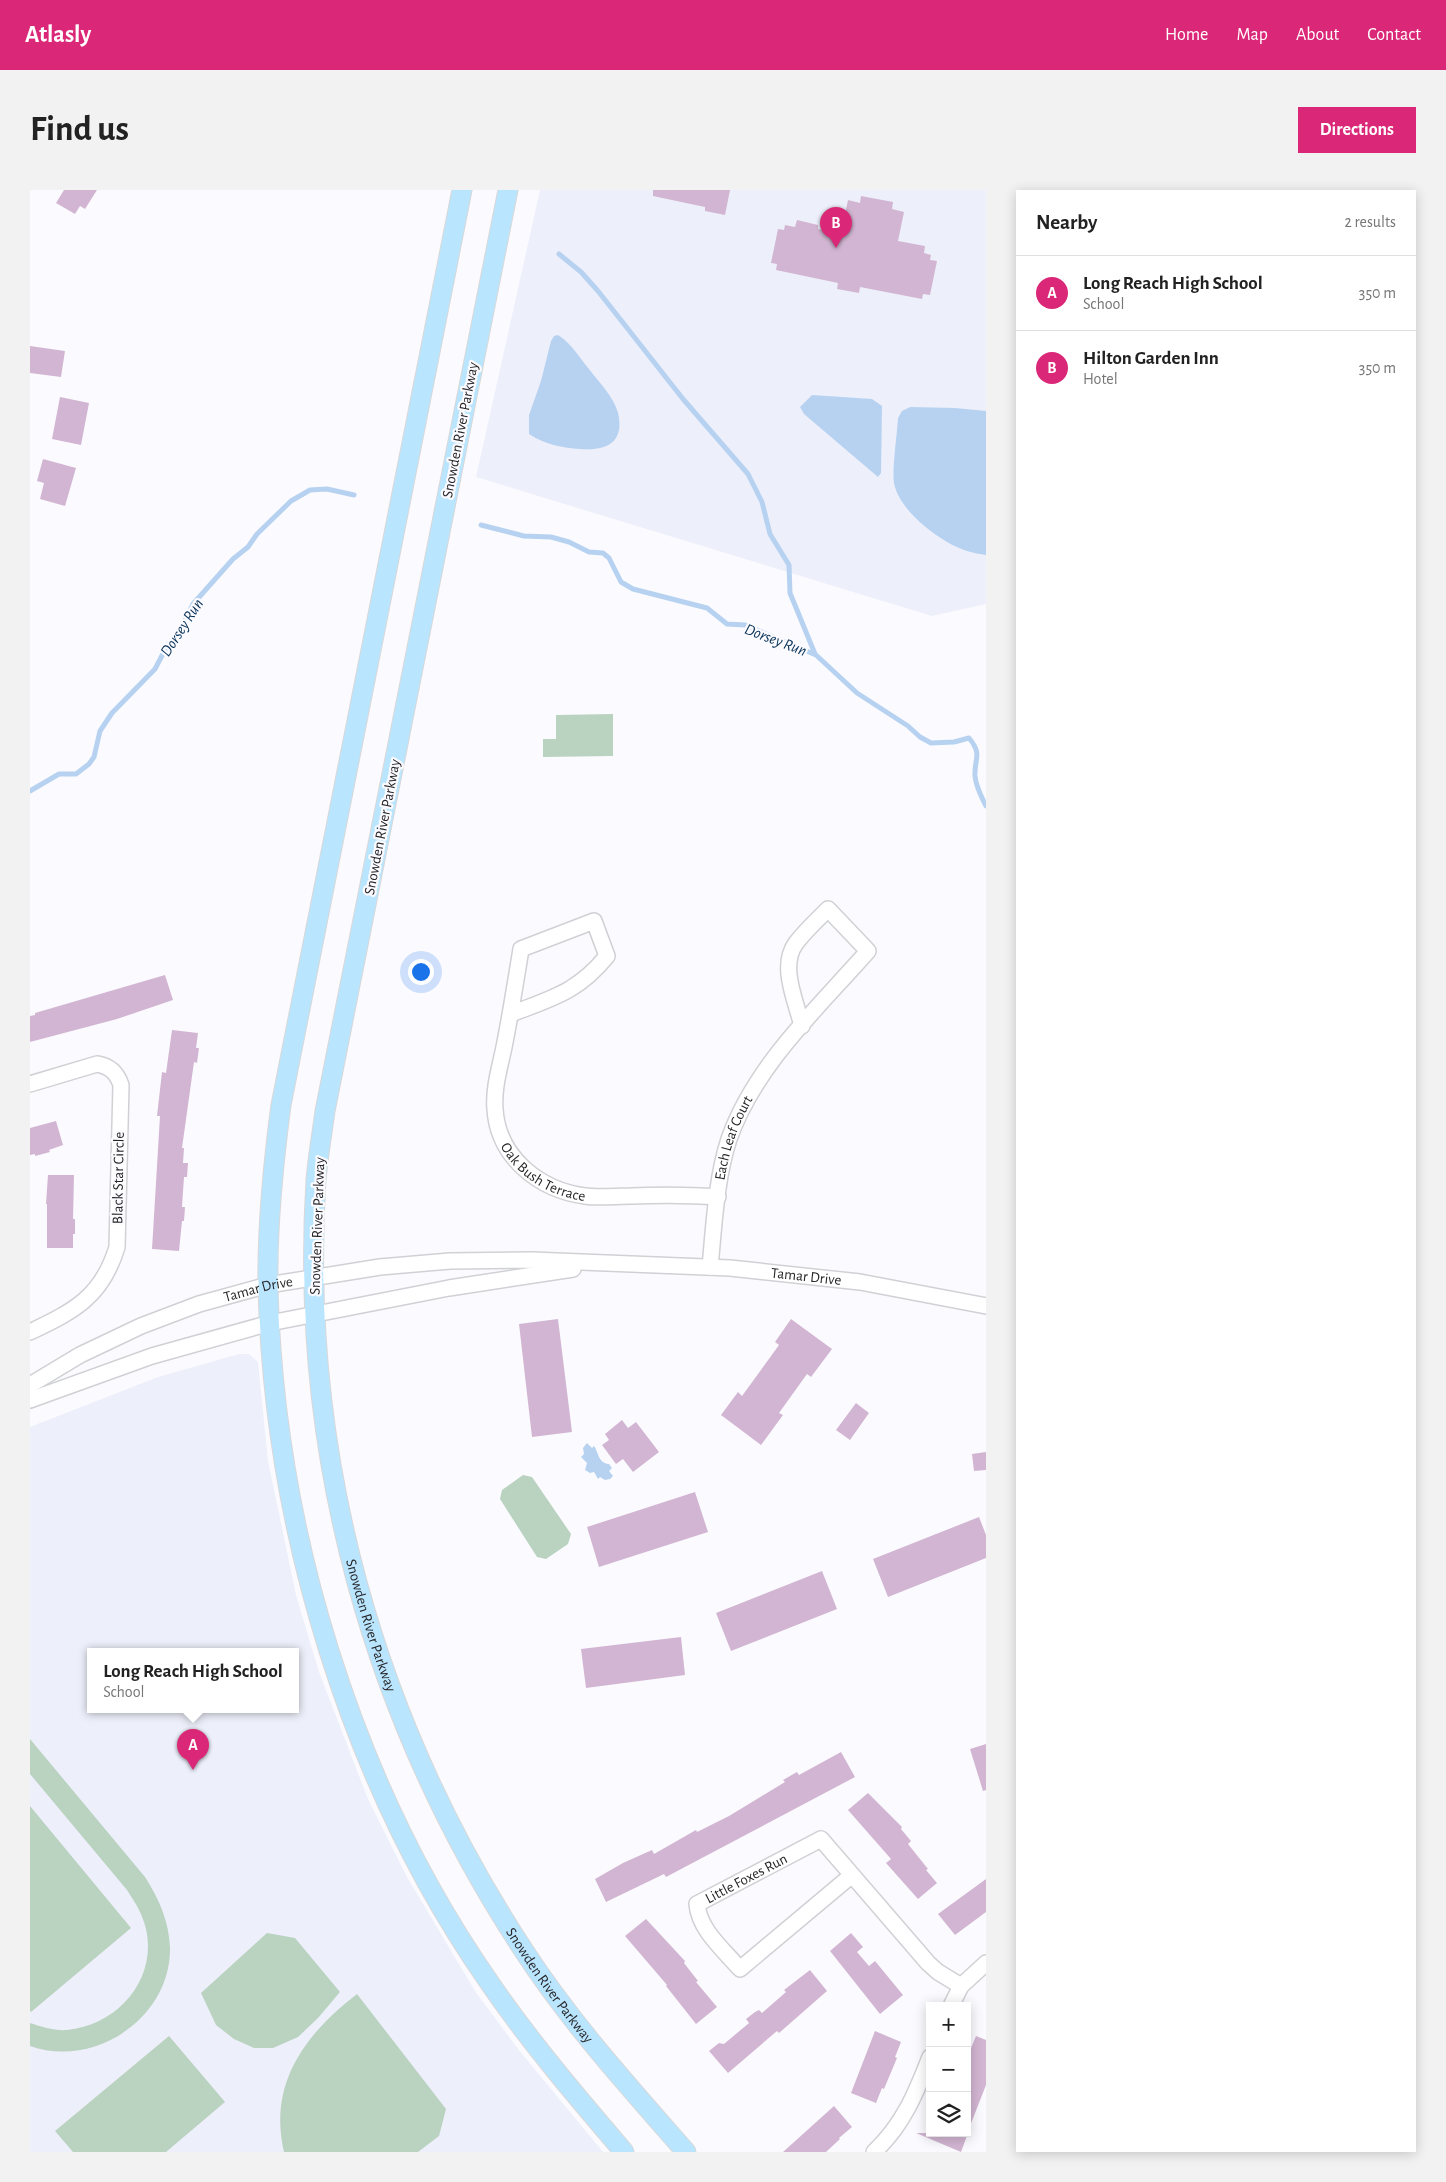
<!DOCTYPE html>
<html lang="en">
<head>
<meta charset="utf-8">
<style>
  :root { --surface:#fff; --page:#f2f2f2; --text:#222; --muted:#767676; --line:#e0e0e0; --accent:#db2777 }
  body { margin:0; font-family:"Alegreya Sans",sans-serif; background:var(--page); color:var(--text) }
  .controls { position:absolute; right:15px; bottom:15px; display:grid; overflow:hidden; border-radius:0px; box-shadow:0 2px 12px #0003 }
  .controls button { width:45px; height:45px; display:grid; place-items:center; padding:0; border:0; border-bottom:1px solid var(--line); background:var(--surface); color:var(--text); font:25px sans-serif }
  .you { position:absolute; left:390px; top:781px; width:18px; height:18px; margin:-12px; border:4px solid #fff; border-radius:50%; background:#1a73e8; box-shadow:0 0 0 8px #1a73e833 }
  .badge { display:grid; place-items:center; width:32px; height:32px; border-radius:50%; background:var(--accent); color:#fff; font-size:16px; font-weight:700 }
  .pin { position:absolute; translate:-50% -41px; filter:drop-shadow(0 1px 2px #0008) }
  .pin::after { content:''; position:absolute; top:26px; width:18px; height:15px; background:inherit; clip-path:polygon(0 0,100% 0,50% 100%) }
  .popup { position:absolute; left:57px; top:1458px; width:212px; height:65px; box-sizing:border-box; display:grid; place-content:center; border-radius:0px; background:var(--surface); filter:drop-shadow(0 1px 4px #0005); font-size:16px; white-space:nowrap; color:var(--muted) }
  .popup b { font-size:19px; color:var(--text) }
  .popup::after { content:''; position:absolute; left:50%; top:100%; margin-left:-10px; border:10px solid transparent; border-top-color:var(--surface) }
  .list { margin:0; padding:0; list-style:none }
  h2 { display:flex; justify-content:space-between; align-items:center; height:65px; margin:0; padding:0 20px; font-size:21px }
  h2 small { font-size:16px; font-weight:400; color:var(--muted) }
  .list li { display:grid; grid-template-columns:32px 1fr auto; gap:15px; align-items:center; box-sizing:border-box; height:75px; padding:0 20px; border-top:1px solid var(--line) }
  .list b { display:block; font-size:19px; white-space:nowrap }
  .list p { margin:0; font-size:16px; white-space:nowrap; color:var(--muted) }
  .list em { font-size:16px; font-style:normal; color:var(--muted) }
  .icon { flex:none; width:28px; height:28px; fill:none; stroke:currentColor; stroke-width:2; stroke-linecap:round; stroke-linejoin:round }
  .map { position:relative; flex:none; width:956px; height:1962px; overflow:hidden; border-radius:0px }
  header { display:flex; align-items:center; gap:30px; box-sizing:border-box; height:70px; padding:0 25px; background:var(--accent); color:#fff }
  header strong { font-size:24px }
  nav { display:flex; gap:28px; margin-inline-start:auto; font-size:18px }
  .intro { display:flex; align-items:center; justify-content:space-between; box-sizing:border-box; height:120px; padding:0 30px }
  h1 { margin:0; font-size:35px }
  .button { padding:12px 22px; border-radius:0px; background:var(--accent); color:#fff; font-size:18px; font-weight:700 }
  main { display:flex; gap:30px; padding:0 30px }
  aside { flex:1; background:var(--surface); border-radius:0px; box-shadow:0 2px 12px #0003 }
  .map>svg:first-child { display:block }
  .built { fill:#edeffa; fill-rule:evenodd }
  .green { fill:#bad2c0 }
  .water { fill:#b7d2f1 }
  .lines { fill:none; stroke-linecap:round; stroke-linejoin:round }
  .stream { stroke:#b7d2f1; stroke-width:5 }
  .building { fill:#d2b5d2 }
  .minor-casing { stroke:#d0d1d5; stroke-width:18 }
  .major-casing { stroke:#d8d8d8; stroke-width:21 }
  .minor { stroke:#fff; stroke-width:15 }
  .major { stroke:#bae5fe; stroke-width:19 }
  .labels { text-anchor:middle; stroke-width:4.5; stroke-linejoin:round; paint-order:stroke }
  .street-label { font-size:15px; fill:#262628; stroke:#fbfbff }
  .water-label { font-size:16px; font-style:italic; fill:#063057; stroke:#fbfbff }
</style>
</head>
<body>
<header>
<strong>Atlasly</strong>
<nav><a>Home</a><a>Map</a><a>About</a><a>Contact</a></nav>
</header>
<div class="intro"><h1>Find us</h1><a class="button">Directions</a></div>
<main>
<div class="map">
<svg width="956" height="1962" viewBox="0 0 956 1962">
  <rect width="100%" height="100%" fill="#fbfbff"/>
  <path class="built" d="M 510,0 L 956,0 L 956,414 L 902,426 L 446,287 Z
    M 209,1164 L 219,1164 L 228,1172 L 238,1271 L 266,1405 L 289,1482 L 338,1609 L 377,1687 L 445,1801 L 488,1859 L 573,1962 L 0,1962 L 0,1237 L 128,1187 ZM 61,1461 L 266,1461 L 266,1519 L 61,1519 Z"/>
  <path class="green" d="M 583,524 L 583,566 L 513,567 L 513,549 L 526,549 L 526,525 Z
    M 493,1285 L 502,1287 L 541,1344 L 538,1354 L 516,1369 L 507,1367 L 470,1309 L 472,1300 Z
    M 0,1549 L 115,1687 C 129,1709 139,1731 140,1758 C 141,1828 64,1879 0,1856 L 0,1833 C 12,1837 25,1841 37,1840 C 96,1834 137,1775 109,1720 C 106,1713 101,1707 97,1700 L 0,1584 Z
    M 0,1616 L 101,1738 L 1,1822 L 0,1821 Z
    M 237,1743 L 265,1748 L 310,1802 L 288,1828 L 268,1847 L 243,1858 L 224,1858 L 204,1849 L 186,1835 L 171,1803 Z
    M 327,1804 L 416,1919 L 409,1946 L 388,1962 L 254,1962 C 238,1894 275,1844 327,1804 Z
    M 139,1846 L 195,1912 L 136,1962 L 43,1962 L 25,1941 Z"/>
  <path class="water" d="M 528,145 C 541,153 549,167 559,179 C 568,191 584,207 588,223 C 595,253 576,261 550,259 C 533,258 514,254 499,244 L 499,225 L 511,191 L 521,151 L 524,146 Z
    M 782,205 L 842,209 L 852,216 L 851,283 L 848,287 L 774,224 L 770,217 Z
    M 880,217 L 925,218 L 956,221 L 956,365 C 950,364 943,363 937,361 C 911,353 869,321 864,293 C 862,278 867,245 868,228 L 872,221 Z
    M 557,1253 L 562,1258 L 564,1256 C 569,1263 568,1273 579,1274 L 582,1278 L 579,1281 L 583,1286 L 580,1289 L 575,1290 L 570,1287 L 568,1289 L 564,1282 L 560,1283 L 555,1280 L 557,1273 L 551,1267 L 554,1264 L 553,1258 Z"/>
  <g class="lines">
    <path class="stream" d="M 529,64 L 551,82 L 568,101 L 653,209 L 718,284 L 732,312 L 740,344 L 759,375 L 760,403 L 785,464
      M 451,335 L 494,346 L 521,347 L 539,352 L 559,362 L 573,363 L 579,368 L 591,392 L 603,399 L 677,418 L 697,434 L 715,435 L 786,465 L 827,503 L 878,536 L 890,547 L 901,553 L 924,552 L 939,548 C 953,565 944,568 945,586 C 946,597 951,606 956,616
      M 0,601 L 29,584 L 46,584 L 59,574 L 64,567 L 70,541 L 82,523 L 125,479 L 137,456 L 150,440 L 163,414 L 203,369 L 218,357 L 227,344 L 261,311 L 280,300 L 297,299 L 324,305"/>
  </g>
  <path class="building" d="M 34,0 L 67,0 L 55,19 L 50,16 L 45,24 L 26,13 Z
    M 623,0 L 700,0 L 695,25 L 675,21 L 675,17 L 623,6 Z
    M 831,6 L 863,12 L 862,19 L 874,22 L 868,51 L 895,56 L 894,63 L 901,65 L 900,70 L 907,71 L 900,105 L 893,104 L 892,109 L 830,97 L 829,103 L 807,99 L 808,93 L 746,80 L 747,74 L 741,73 L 748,39 L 754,40 L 755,35 L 765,37 L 767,30 L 788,35 L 788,39 L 811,44 L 818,10 L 830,13 Z
    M 0,156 L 35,161 L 31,187 L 0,183 Z
    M 30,207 L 59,213 L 51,255 L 22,249 Z
    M 13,269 L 46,278 L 35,316 L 10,309 L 14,293 L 7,291 Z
    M 135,785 L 143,810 L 87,829 L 0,852 L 0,826 L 5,825 L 5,823 Z
    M 142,840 L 168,843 L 166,858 L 169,858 L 167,873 L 164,872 L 152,958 L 154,958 L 153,973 L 158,973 L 157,987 L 154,987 L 152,1017 L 155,1017 L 154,1031 L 152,1031 L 149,1061 L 122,1059 L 130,926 L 127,926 L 132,882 L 136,883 Z
    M 26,931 L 33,955 L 19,960 L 20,962 L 5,966 L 5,964 L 0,965 L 0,938 Z
    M 18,985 L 44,985 L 43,1029 L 45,1029 L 45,1044 L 43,1044 L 43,1058 L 17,1058 L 17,1014 L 16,1014 Z
    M 528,1129 L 542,1242 L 502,1247 L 489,1134 Z
    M 761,1129 L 802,1159 L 781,1187 L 777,1184 L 749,1223 L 753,1225 L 731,1255 L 691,1225 L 708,1202 L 712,1206 L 749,1155 L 745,1152 Z
    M 826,1213 L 839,1223 L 820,1250 L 806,1240 Z
    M 592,1230 L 598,1238 L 606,1232 L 629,1262 L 603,1282 L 593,1269 L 586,1274 L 572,1255 L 579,1250 L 575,1244 Z
    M 956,1262 L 956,1280 L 944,1281 L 942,1264 Z
    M 665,1302 L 678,1342 L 569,1377 L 557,1337 Z
    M 949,1327 L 956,1345 L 956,1368 L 858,1407 L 843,1369 Z
    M 792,1381 L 807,1419 L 701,1461 L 686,1423 Z
    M 651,1447 L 655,1485 L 556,1498 L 551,1459 Z
    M 956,1554 L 956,1600 L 953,1601 L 940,1559 Z
    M 811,1562 L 825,1587 L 636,1687 L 634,1684 L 576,1712 L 565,1689 L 593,1673 L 622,1660 L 624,1664 L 666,1640 L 667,1642 L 699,1626 L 755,1592 L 753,1590 L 767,1582 L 769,1585 Z
    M 838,1603 L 872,1637 L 871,1639 L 881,1651 L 878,1654 L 898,1679 L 896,1680 L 907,1693 L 888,1709 L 856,1673 L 861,1669 L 818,1620 Z
    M 956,1689 L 956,1722 L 925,1745 L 908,1724 Z
    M 616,1729 L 655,1771 L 654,1773 L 668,1791 L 666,1792 L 687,1817 L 666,1834 L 636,1796 L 637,1795 L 595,1746 Z
    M 821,1743 L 833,1757 L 827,1762 L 839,1776 L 845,1771 L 873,1805 L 850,1824 L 800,1761 Z
    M 780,1780 L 797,1801 L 749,1843 L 747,1841 L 698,1883 L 679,1861 L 689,1853 L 694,1854 L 719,1833 L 716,1829 L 725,1822 L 729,1820 L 732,1823 L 756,1802 L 754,1800 Z
    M 845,1841 L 871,1852 L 865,1867 L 867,1868 L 854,1899 L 852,1898 L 846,1913 L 821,1903 Z
    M 946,1846 L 956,1850 L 956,1895 L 938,1941 L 937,1868 Z
    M 804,1916 L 822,1937 L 809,1948 L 810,1949 L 796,1962 L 753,1962 Z
    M 886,1943 L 938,1943 L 931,1962 Z"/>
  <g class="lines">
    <defs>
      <g id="minor">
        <path id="s1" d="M 481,824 C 522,808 548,802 577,766 L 564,731 L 491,759 C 486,790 481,821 475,852 C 471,874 463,897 465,919 C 468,968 510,1000 555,1006 C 570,1008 586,1006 601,1006 C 630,1005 659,1005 688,1007"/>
        <path d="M 0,894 L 67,874 C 80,876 87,883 91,895 L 87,1057 C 72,1107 44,1121 0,1142"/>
        <path id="s2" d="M 680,1077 C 684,1036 686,989 699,949 C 725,875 788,818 838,761 L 798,719 C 787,730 775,741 766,753 C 749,776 766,811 772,836"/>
        <path id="s3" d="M 0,1195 L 50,1165 L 111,1136 L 169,1114 L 238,1095 L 350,1077 L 420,1071 L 502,1070 L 700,1078 L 830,1092 L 956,1116"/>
        <path d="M 0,1210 L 122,1166 L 240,1133 L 419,1098 L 543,1079"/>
        <path id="s4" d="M 822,1685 L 710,1779 C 694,1760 669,1740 667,1714 L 791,1649 L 898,1773 L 908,1782 L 931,1796"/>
        <path d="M 921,1816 L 931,1796 L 956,1773"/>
        <path d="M 844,1962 C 873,1935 886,1903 900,1867"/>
      </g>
      <g id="major">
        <path d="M 432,0 L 251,915 C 243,975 237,1037 238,1098 C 244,1338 321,1594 459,1792 C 500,1852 547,1907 594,1962"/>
        <path id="s5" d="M 478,0 L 295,921 C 292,944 288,967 286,990 C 269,1265 343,1531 494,1761 C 541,1833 599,1897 656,1962"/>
      </g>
    </defs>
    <use href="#minor" class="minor-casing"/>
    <use href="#major" class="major-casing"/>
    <use href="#minor" class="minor"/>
    <use href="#major" class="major"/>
  </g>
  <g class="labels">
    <g class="street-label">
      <text transform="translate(430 240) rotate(-79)" y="5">Snowden River Parkway</text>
      <text transform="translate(352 637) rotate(-79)" y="5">Snowden River Parkway</text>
      <text dy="5" stroke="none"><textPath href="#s2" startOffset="132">Each Leaf Court</textPath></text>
      <text dy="5" stroke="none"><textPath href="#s1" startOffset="478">Oak Bush Terrace</textPath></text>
      <text transform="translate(88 988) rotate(-89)" y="5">Black Star Circle</text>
      <text transform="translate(287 1036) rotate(-88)" y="5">Snowden River Parkway</text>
      <text dy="5" stroke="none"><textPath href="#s3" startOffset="800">Tamar Drive</textPath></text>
      <text dy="5" stroke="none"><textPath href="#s3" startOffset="249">Tamar Drive</textPath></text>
      <text dy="5" stroke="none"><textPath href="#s5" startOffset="1460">Snowden River Parkway</textPath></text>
      <text dy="5" stroke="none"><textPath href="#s4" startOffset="281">Little Foxes Run</textPath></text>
      <text dy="5" stroke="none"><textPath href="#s5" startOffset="1864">Snowden River Parkway</textPath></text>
    </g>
    <g class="water-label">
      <text transform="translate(151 437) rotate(-57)" y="6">Dorsey Run</text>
      <text transform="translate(746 449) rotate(21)" y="6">Dorsey Run</text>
    </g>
  </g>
</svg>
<div class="controls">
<button>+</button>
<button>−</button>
<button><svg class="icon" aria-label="layers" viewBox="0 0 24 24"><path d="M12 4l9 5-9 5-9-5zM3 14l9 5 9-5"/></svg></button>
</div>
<div class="you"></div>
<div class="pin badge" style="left:163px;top:1580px">A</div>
<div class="popup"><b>Long Reach High School</b>School</div>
<div class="pin badge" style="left:806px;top:58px">B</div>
</div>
<aside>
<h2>Nearby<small>2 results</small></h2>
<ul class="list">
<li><span class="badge">A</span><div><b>Long Reach High School</b><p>School</p></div><em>350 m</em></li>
<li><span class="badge">B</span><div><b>Hilton Garden Inn</b><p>Hotel</p></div><em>350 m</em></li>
</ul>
</aside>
</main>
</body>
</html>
